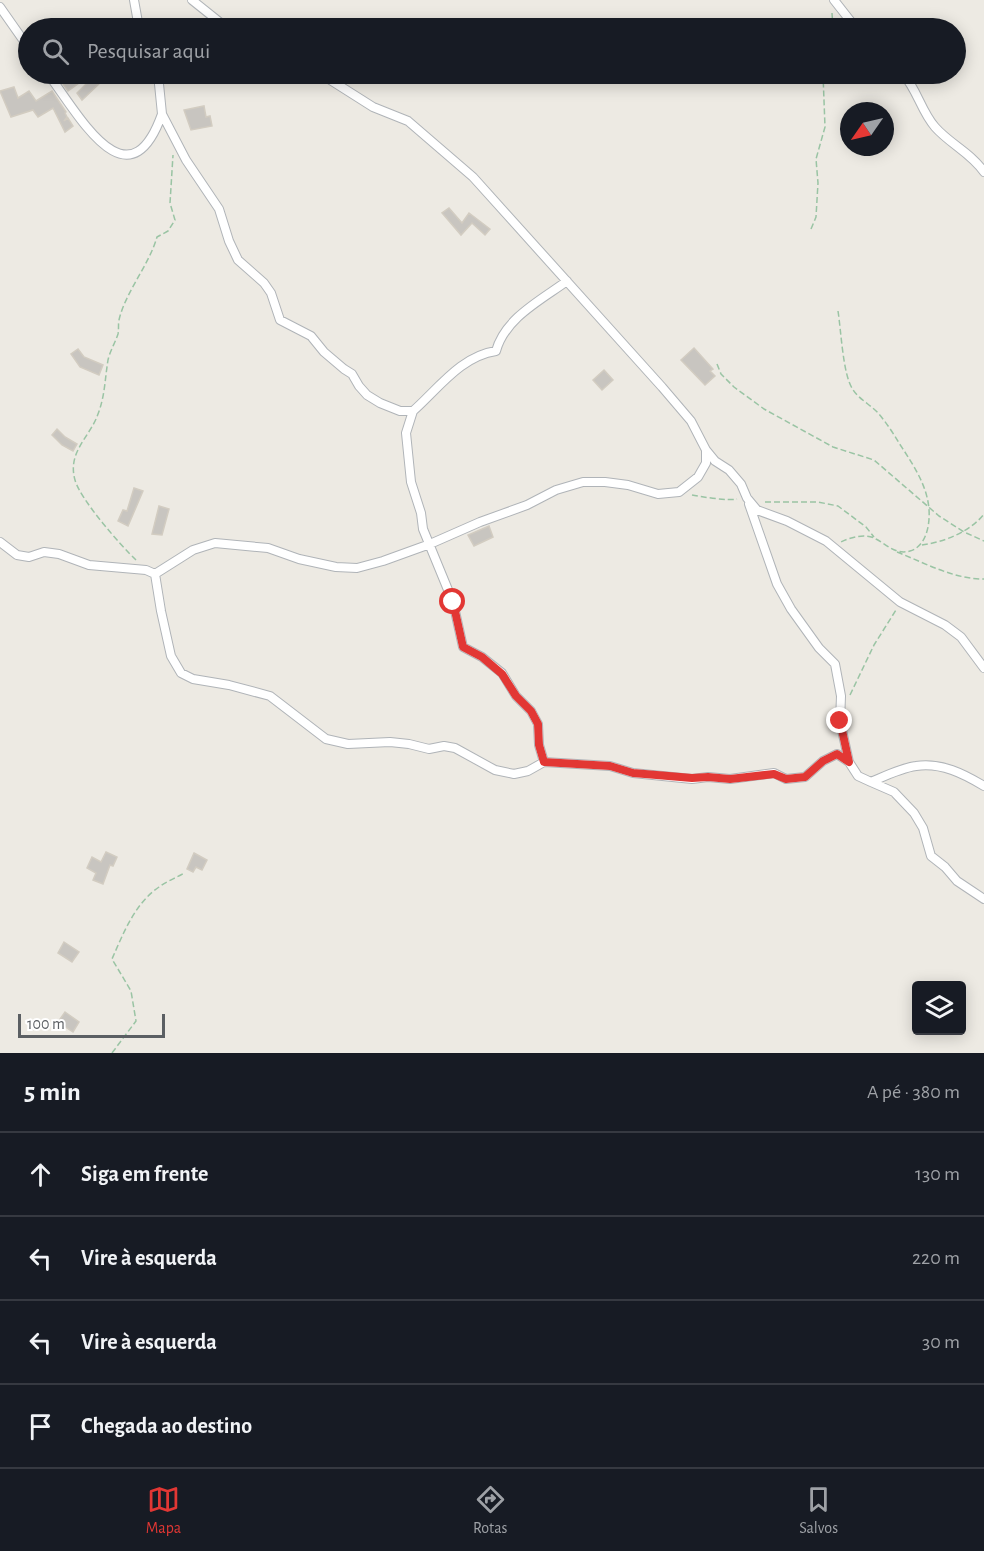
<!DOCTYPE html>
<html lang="pt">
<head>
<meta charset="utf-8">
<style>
  :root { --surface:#171b24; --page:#20242c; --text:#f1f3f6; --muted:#9ea1a6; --line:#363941; --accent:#e23734 }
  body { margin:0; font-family:"Alegreya Sans",sans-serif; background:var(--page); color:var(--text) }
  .controls { position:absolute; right:18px; bottom:18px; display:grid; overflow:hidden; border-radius:6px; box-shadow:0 3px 15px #0003 }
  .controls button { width:54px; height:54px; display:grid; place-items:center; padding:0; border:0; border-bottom:2px solid var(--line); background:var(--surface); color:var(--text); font:30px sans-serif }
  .compass { position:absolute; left:840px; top:102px; width:54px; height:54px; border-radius:50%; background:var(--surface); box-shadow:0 3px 15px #0003; rotate:236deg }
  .scale { position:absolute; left:18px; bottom:15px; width:147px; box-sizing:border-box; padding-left:6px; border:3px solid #5b5f63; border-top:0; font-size:16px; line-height:21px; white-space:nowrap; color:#5b5f63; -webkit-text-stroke:4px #fff; paint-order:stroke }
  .stop { position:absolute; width:18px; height:18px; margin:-14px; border:4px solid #e23734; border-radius:50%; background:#fff }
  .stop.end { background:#e23734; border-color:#fff; box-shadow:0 2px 6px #0008 }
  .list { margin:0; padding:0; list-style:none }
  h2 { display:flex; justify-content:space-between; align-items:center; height:78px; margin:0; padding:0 24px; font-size:26px }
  h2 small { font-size:20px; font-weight:400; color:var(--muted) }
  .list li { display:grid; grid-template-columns:39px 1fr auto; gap:18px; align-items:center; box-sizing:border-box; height:84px; padding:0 24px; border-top:2px solid var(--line) }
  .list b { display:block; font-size:22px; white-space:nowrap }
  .list em { font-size:20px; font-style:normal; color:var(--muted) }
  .icon { flex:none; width:33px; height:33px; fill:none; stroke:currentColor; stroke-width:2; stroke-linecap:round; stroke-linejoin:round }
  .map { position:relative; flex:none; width:984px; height:1053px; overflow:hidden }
  .search { position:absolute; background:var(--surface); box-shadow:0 3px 15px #0003; left:18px; right:18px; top:18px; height:66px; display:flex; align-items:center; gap:15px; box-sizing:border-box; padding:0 21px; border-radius:33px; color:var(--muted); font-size:22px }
  .sheet { height:414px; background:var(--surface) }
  nav { display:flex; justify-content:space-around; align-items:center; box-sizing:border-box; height:84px; border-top:2px solid var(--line); background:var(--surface); font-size:16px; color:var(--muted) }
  nav a { display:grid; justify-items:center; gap:3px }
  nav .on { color:var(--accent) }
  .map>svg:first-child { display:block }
  .building { fill:#c8c5c0; stroke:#d2ccc1; stroke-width:1.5 }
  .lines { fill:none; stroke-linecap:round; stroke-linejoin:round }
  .minor-casing { stroke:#b0b4b8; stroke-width:10 }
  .path { stroke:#9ac4a4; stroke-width:1.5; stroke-dasharray:6 3; stroke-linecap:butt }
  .minor { stroke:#fff; stroke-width:8 }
  .route { stroke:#e23734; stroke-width:8 }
</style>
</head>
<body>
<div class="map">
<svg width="984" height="1053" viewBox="0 0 984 1053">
  <rect width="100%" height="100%" fill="#edeae3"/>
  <path class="building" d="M 56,74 L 73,74 L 79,83 L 68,91 Z
    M 96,74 L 102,81 L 82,100 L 77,93 Z
    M 14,87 L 18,98 L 29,91 L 36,101 L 52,91 L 66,112 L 65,113 L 67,117 L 64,121 L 68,118 L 73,126 L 65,132 L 53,108 L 38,117 L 33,110 L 11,117 L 0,91 Z
    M 204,106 L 206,117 L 210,116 L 212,126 L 191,130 L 184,110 Z
    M 449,208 L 462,223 L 469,213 L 490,229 L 485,235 L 472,223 L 461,235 L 442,213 Z
    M 694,348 L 713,369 L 710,371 L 715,376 L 705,385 L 681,360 Z
    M 78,349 L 84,357 L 103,365 L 99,375 L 80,367 L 71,354 Z
    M 604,370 L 613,380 L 602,390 L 593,380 Z
    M 57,429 L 65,437 L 77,444 L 73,451 L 62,445 L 52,435 Z
    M 134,488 L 143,491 L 128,526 L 118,521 L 123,510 L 127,511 Z
    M 159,506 L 169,509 L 162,535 L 152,534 Z
    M 489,526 L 493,537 L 474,546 L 468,535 Z
    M 106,852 L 117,857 L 113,866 L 110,865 L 103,884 L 93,880 L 96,873 L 87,868 L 92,857 L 101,862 Z
    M 194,853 L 207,860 L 202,870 L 196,867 L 193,872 L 187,869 Z
    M 64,942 L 79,952 L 72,962 L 58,953 Z
    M 65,1012 L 79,1022 L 73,1032 L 58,1022 Z"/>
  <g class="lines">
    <defs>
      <path id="minor" d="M 134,0 L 139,28
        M 192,0 L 227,28
        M 834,0 L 856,28
        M 0,7 L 28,47
        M 48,74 C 78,113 128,209 162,114
        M 158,74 L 162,114 L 186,160 L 219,209 L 229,241 L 238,260 L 264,283 L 271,293 L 280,320 L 311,336 L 324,352 L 344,369 L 352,374 L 359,386 L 367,395 L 380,403 L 400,411 L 413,411 L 406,433 L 411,482 L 421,513 L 423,529 L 453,602 L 463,647 L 482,657 L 502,673 L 516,696 L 531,711 L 538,724 L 539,745 L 544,762
        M 321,74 L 373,107 L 408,121 L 473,177 L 662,387 L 691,421 L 706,450 L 715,461 L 729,470 L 741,484 L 747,498 L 757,510 L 787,521 L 826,541 L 900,602 L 945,625 L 961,637 L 984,668
        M 903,74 C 917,89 921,111 935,127 C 950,144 971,153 984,172
        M 413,411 C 438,389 461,356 496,351 C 505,318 541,300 567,281
        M 749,504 L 777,584 L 791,609 L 819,648 L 835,664 L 841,696 L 840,721 L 849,762
        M 0,542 L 17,555 L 29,557 L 44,552 L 59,554 L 89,565 L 146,570 L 155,574
        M 155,574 L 161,611 L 171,656 L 181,673 L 193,679 L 229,685 L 270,696 L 326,739 L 348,744 L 390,742 L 409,744 L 429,749 L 444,746 L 455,748 L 495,770 L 514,774 L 528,771 L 544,762 L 610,766 L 633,773 L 692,779 L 708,777 L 730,779 L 774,773 L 786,779 L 805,777 L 823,761 L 837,754 L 849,762 L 858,776 L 871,782 C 885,776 901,768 916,766 C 941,762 964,774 984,786
        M 155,574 L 193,550 L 215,543 L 268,548 L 299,559 L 336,567 L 357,568 L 383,561 L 430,544 L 480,522 L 527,505 L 556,490 L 583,482 L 605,482 L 628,485 L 658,494 L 679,492 L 698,477 L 706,463 L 706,451
        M 871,782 L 894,792 L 914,813 L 923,828 L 931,856 L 945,867 L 957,881 L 984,899"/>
    </defs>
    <use href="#minor" class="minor-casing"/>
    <path class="path" d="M 832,13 L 833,28
      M 811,229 L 816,217 L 818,183 L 816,159 L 825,127 L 823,74
      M 838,311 C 841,330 843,374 852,388 C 858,399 870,404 878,413 C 886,422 893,433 899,443 C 916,469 934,495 928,527 C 926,537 921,548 910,551 C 896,555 887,545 876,539 C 866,533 851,537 841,542
      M 717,364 L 721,374 L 734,387 L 764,409 L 833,447 L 874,460 L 939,516 L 964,532 L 984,541
      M 692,495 C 702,497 728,501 737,499
      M 765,502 L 818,502 L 838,506 L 866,527 L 874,537
      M 922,545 C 944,542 970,532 984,514
      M 897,552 C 925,563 953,579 984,579
      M 136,560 C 121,546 80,499 75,480 C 67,452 90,437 98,414 C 105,396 105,378 108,360 C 110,351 115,343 118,334 C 119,329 118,325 119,320 C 125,293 149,265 157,237 L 168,231 L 175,220 L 170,203 L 173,155
      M 850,695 L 874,645 L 896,610
      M 112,1053 L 136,1021 L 131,991 L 112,959 C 123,934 135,903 159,887 C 167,881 176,878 184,873"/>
    <use href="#minor" class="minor"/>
  </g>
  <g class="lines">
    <path class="route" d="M 453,602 L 463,647 L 482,657 L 502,674 L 516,696 L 531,711 L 538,724 L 539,745 L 544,762 L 610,766 L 633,773 L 692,778 L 708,777 L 730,779 L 774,774 L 786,779 L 805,777 L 823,761 L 837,754 L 849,762 L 840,721"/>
  </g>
</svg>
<div class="controls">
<button><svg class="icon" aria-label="layers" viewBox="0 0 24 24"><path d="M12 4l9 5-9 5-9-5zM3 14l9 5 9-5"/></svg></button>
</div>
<svg class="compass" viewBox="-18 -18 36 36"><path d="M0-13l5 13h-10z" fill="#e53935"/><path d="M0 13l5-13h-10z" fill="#9ea1a6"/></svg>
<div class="scale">100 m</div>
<div class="stop" style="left:453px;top:602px"></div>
<div class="stop end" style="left:840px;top:721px"></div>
<div class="search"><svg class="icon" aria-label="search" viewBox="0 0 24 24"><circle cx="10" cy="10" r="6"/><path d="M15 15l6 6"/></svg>Pesquisar aqui</div>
</div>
<section class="sheet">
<h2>5 min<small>A pé · 380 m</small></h2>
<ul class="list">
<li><svg class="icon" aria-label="ahead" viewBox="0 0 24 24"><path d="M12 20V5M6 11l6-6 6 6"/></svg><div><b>Siga em frente</b></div><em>130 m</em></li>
<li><svg class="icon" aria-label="left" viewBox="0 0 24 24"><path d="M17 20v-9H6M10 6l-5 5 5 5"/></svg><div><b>Vire à esquerda</b></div><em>220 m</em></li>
<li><svg class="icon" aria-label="left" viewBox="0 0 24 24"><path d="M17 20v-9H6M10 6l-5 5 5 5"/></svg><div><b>Vire à esquerda</b></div><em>30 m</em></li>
<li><svg class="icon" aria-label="arrive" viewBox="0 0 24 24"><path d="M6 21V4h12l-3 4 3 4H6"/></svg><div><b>Chegada ao destino</b></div></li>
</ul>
</section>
<nav>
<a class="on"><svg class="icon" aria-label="map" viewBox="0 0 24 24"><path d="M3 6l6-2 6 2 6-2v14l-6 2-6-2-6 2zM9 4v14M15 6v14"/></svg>Mapa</a>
<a><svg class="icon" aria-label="directions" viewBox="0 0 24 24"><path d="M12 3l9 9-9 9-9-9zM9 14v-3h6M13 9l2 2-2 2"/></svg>Rotas</a>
<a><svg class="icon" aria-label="saved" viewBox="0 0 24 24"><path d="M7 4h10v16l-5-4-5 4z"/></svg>Salvos</a>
</nav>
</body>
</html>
